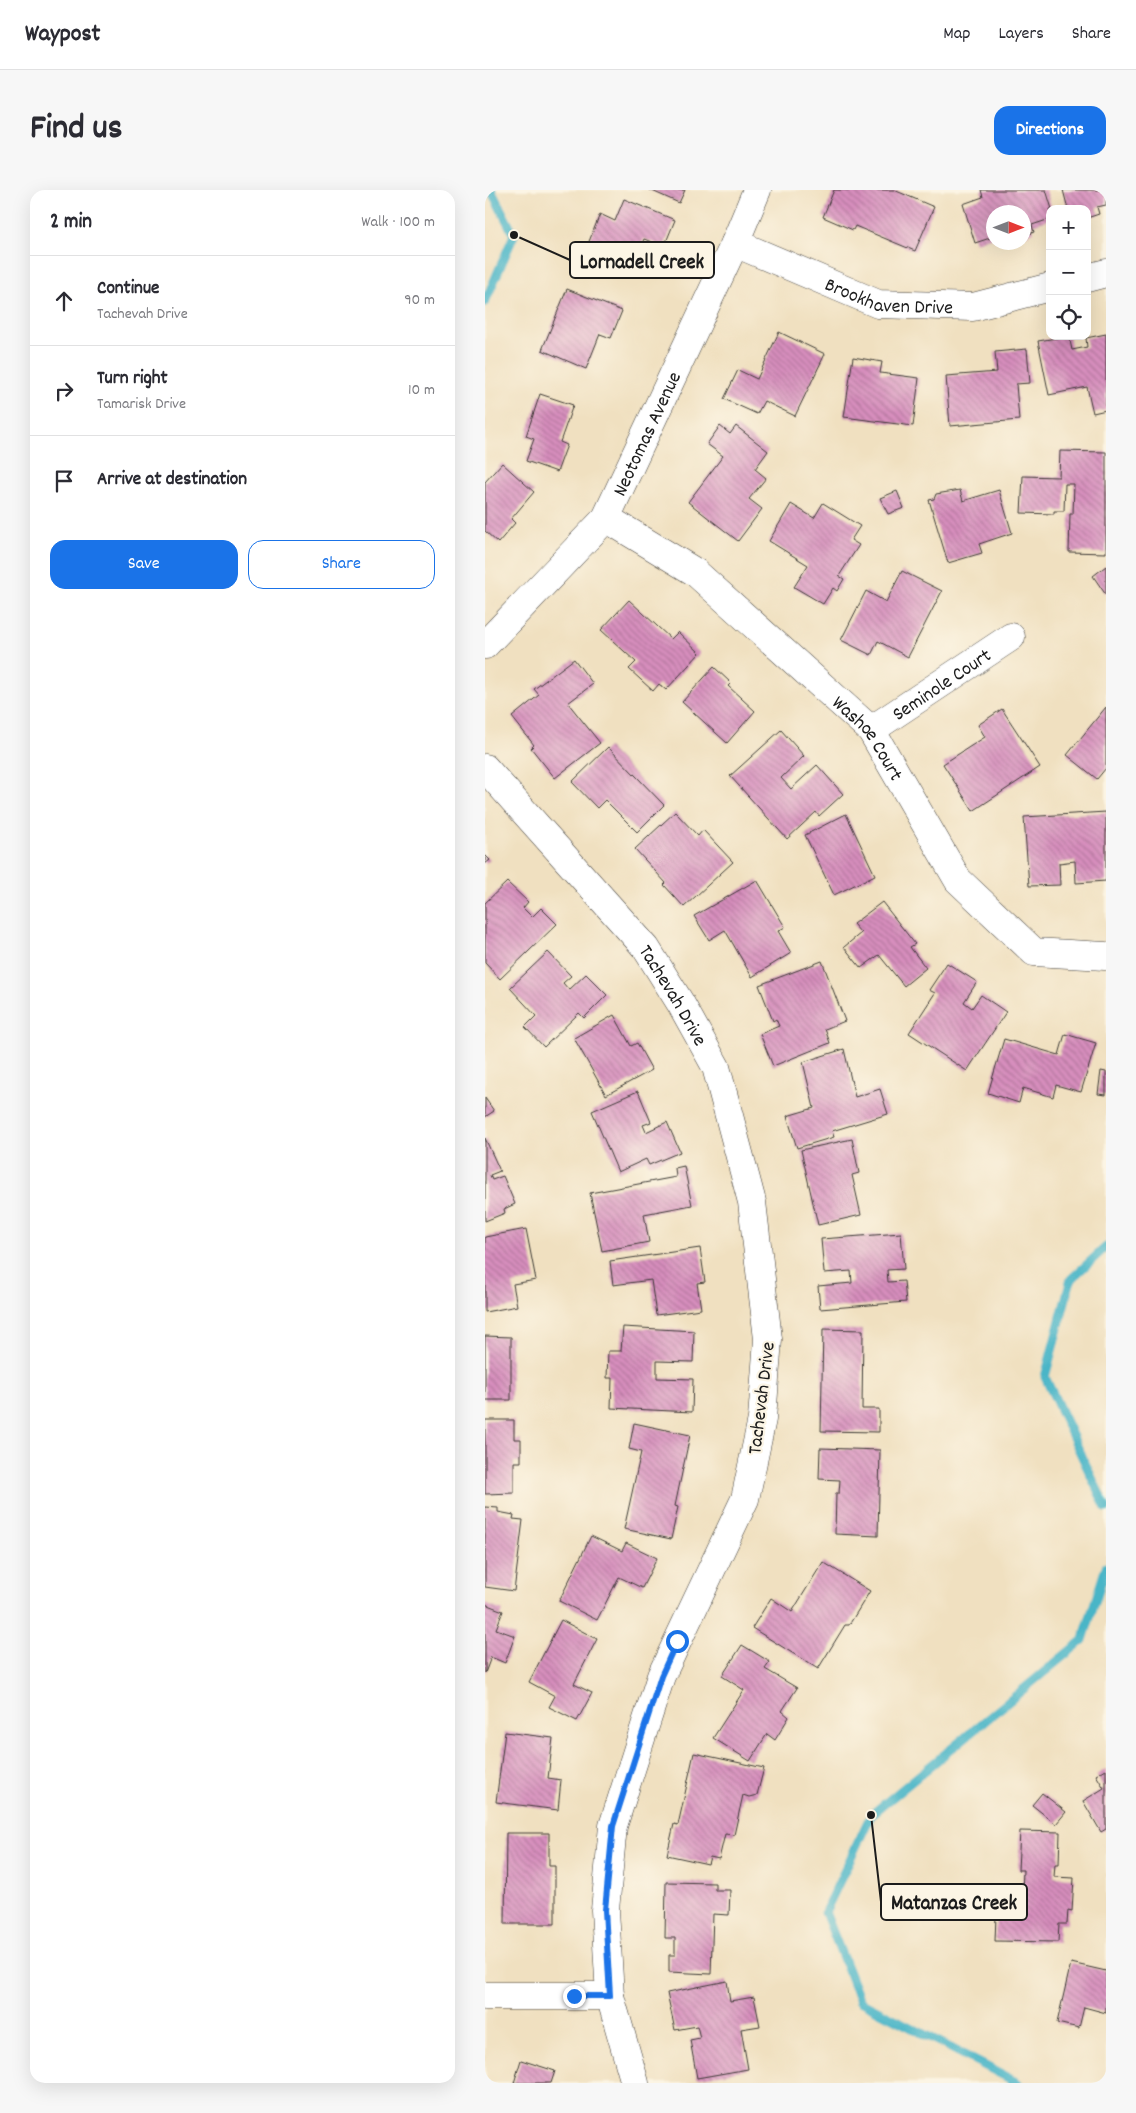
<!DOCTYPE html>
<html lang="en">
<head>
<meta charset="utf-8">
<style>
  :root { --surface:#fff; --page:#f7f7f7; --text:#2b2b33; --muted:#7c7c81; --line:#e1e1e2; --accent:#1a73e8 }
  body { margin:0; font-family:Dekko,sans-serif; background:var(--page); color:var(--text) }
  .controls { position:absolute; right:15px; top:15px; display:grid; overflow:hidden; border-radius:10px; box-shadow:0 5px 20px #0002 }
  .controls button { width:45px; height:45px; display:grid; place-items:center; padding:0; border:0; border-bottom:1px solid var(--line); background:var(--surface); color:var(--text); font:25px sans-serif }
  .compass { position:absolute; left:501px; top:15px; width:45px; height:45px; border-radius:50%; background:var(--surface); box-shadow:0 5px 20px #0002; rotate:90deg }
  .stop { position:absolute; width:15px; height:15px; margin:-11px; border:4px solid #1a73e8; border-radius:50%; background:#fff }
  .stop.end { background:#1a73e8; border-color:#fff; box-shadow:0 1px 5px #0008 }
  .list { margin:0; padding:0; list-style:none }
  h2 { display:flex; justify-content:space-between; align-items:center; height:65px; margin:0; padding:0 20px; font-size:21px }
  h2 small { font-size:16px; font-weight:400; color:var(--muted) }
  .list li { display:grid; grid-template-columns:32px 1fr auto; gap:15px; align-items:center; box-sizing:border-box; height:90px; padding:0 20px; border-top:1px solid var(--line) }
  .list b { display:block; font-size:19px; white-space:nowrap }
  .list p { margin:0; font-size:16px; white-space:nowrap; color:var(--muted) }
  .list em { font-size:16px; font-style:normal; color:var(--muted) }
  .actions { display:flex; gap:10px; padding:15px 20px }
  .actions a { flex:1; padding:11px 0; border:1px solid var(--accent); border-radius:15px; text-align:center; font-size:18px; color:var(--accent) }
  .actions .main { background:var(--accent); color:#fff }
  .icon { flex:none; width:28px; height:28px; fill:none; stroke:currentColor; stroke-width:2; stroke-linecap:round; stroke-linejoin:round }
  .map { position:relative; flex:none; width:621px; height:1893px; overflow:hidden; border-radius:15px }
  header { display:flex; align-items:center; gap:30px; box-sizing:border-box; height:70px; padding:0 25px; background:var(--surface); border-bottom:1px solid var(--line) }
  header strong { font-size:24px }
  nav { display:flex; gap:28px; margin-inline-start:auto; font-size:18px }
  .intro { display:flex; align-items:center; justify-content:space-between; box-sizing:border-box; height:120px; padding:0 30px }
  h1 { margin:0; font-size:35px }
  .button { padding:12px 22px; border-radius:15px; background:var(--accent); color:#fff; font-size:18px; font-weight:700 }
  main { display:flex; gap:30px; padding:0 30px }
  aside { flex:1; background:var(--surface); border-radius:15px; box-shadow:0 5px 20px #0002 }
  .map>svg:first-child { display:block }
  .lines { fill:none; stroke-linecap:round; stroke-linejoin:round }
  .stream { stroke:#4ab5c7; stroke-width:9 }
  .building { fill:url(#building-back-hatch) }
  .minor-casing { stroke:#3c3935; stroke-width:29 }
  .minor { stroke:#fff; stroke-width:28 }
  .route { stroke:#1a73e8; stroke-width:6 }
  .labels { text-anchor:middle; stroke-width:4.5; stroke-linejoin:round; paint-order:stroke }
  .street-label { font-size:20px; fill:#1c1c1c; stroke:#fcf5e5 }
  .leader { fill:none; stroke:#1c1c1c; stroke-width:2 }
  .callout-dot { fill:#1c1c1c; stroke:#fcf5e5; stroke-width:2 }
  .callout { fill:#fcf5e5; stroke:#1c1c1c; stroke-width:2 }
  .callout-label { font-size:21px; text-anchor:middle; font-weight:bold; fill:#1c1c1c }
</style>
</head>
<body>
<header>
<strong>Waypost</strong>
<nav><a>Map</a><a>Layers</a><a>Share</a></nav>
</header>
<div class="intro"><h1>Find us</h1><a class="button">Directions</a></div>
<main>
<aside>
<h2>2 min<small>Walk · 100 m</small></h2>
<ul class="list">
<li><svg class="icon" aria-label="ahead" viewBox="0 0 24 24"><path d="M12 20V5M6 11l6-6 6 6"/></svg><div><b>Continue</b><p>Tachevah Drive</p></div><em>90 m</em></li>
<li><svg class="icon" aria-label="right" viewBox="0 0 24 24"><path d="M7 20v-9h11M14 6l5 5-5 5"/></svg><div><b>Turn right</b><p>Tamarisk Drive</p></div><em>10 m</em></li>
<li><svg class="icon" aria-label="arrive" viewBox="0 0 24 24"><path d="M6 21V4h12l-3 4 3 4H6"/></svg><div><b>Arrive at destination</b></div></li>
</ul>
<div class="actions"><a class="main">Save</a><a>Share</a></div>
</aside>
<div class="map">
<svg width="621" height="1893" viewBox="0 0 621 1893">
  <defs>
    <pattern id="building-back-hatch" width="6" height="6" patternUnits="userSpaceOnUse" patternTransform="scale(1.25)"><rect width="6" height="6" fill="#d78ebd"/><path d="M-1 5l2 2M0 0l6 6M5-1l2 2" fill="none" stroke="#ae7399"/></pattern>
  </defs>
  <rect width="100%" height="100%" fill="#fcf5e5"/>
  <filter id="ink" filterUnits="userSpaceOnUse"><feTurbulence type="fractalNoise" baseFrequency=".02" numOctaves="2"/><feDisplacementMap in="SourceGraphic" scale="10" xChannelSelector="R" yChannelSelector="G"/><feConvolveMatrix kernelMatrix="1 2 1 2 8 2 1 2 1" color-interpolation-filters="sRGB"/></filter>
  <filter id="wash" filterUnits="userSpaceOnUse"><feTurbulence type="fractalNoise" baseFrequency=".0096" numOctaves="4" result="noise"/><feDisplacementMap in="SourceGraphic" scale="20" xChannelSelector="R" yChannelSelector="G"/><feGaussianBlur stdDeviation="1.12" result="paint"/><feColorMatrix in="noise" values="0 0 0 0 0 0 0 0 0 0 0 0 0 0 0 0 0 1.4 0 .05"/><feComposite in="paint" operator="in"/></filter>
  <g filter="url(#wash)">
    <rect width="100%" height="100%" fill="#f0e0c0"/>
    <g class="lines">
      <path class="stream" d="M 0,112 L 29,45 L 6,0
        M 621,1057 L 586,1089 L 560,1187 L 621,1318
        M 533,1893 L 375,1811 L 340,1722 L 386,1625 L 598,1450 L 621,1377"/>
    </g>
    <g id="blocks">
      <path class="building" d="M 165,0 L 200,0 L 194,13 Z
        M 349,0 L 409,0 L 449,17 L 430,61 L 370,36 L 368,40 L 338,27 Z
        M 496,0 L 561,0 L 567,19 L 565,19 L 565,29 L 547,35 L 549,42 L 538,46 L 538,22 L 508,22 L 508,47 L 490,53 L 478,14 L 498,7 Z
        M 578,0 L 621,0 L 621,15 L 612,17 L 614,24 L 602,28 L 602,19 L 583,19 Z
        M 139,9 L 190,30 L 179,57 L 159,49 L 145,82 L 99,64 L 115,24 L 130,31 Z
        M 82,99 L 137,121 L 126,148 L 115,144 L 101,179 L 57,160 Z
        M 294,142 L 340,164 L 310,226 L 279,211 L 272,224 L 239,209 L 253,180 L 272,189 Z
        M 621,144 L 621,220 L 608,223 L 602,197 L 564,205 L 553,151 L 584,146 L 587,160 L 602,157 L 601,148 Z
        M 542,159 L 545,193 L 531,194 L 534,230 L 465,236 L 461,186 L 512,182 L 510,162 Z
        M 368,167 L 397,172 L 395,183 L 434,188 L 428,236 L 359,227 Z
        M 55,204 L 88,215 L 75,252 L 82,255 L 72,282 L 41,271 L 49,249 L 41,246 Z
        M 235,236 L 245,244 L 251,236 L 283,261 L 270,279 L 281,288 L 264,309 L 277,319 L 253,351 L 203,312 L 238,266 L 222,254 Z
        M 575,261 L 621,262 L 621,363 L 584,362 L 585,324 L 588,324 L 589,294 L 580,294 L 579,321 L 569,321 L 569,324 L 536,323 L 538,286 L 574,287 Z
        M 17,273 L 49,302 L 26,329 L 30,333 L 13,353 L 0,341 L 0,292 Z
        M 475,300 L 478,311 L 514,300 L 527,343 L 494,354 L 497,363 L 463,373 L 444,310 L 449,309 L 451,304 Z
        M 412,301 L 419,318 L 403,324 L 395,308 Z
        M 338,313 L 375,336 L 366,350 L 374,355 L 354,386 L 359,389 L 352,401 L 348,398 L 338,414 L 309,397 L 323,375 L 284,351 L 306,314 L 329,328 Z
        M 621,376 L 621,405 L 608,386 Z
        M 417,381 L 457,401 L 423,467 L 393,451 L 386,465 L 356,450 L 381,401 L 401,412 Z
        M 144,410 L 186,449 L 193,442 L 215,463 L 181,500 L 174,494 L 168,501 L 144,479 L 151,472 L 116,440 Z
        M 89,469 L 108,494 L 83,513 L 115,553 L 70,588 L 46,558 L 49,555 L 27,527 L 54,505 L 49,499 Z
        M 229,477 L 246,493 L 243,496 L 270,521 L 242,553 L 197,512 Z
        M 621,517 L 621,578 L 612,589 L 582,565 Z
        M 517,519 L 555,577 L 488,621 L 458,574 L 500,547 L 493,535 Z
        M 296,540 L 319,566 L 296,588 L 306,599 L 332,575 L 358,604 L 334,626 L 331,622 L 302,649 L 245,586 Z
        M 123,557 L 179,615 L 152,642 L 120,610 L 112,618 L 87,592 Z
        M 190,622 L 213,646 L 218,640 L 248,672 L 199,717 L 179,695 L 181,693 L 150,659 Z
        M 621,622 L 621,691 L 591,693 L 590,671 L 574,673 L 575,695 L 544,696 L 539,627 Z
        M 361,624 L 390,685 L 349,705 L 320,645 Z
        M 0,665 L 5,670 L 0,674 Z
        M 272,690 L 300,737 L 293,741 L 306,763 L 267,787 L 240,740 L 224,750 L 209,726 Z
        M 22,692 L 43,712 L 38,718 L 47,727 L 56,718 L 72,734 L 15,789 L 0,773 L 0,713 Z
        M 397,712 L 430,754 L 425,757 L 441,778 L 419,796 L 394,765 L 376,778 L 359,757 L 376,743 L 368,734 Z
        M 63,762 L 86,786 L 78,793 L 84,800 L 101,784 L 122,805 L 99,828 L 94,823 L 59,857 L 40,837 L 51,826 L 25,798 Z
        M 337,771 L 360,831 L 340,839 L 345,853 L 288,876 L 275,844 L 294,836 L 291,829 L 288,831 L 274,795 Z
        M 462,773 L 492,792 L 479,812 L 487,818 L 496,805 L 521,822 L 482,881 L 424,843 L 450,803 L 444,800 Z
        M 129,825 L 146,856 L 152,853 L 167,880 L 121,905 L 89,848 Z
        M 580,844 L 611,853 L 596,902 L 571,895 L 568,907 L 538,898 L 534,913 L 503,903 L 519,849 L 574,865 Z
        M 359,859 L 370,907 L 395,899 L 403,924 L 347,941 L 349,947 L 312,958 L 302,926 L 329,918 L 318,872 Z
        M 616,881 L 621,882 L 621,905 L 613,904 Z
        M 153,901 L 166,932 L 158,935 L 161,942 L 182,932 L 195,962 L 164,975 L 161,969 L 133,982 L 107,921 Z
        M 0,908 L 9,921 L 0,927 Z
        M 0,948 L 15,981 L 5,985 L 7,990 L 18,986 L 30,1014 L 19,1019 L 20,1023 L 0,1031 Z
        M 367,949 L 374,983 L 367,985 L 376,1025 L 333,1035 L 316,960 Z
        M 199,976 L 207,1015 L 159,1024 L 164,1052 L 117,1061 L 105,1003 L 191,987 L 190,978 Z
        M 41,1039 L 51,1090 L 28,1094 L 32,1116 L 0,1122 L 0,1047 Z
        M 416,1043 L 419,1079 L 402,1080 L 403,1092 L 419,1091 L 421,1112 L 335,1119 L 333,1096 L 367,1093 L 366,1081 L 339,1083 L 336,1049 Z
        M 215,1058 L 220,1092 L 212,1093 L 216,1119 L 171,1125 L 166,1090 L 128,1095 L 125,1071 Z
        M 138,1137 L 209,1141 L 208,1172 L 172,1171 L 172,1188 L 208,1189 L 207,1222 L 126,1218 L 127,1188 L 122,1188 L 123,1161 L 136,1161 Z
        M 338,1139 L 378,1140 L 377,1219 L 394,1219 L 394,1242 L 336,1241 Z
        M 0,1146 L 26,1147 L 26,1210 L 0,1210 Z
        M 0,1230 L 29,1230 L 29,1249 L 36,1249 L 36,1272 L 29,1272 L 29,1303 L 0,1304 Z
        M 149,1233 L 205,1245 L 190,1316 L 193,1317 L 186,1349 L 139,1339 L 156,1262 L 144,1259 Z
        M 335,1258 L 395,1260 L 393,1346 L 350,1344 L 351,1303 L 354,1303 L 355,1290 L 334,1289 Z
        M 0,1317 L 13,1318 L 13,1322 L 29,1325 L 28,1329 L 38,1330 L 29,1401 L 0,1397 Z
        M 106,1346 L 137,1361 L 141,1353 L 172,1368 L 157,1398 L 134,1387 L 112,1430 L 74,1411 Z
        M 338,1372 L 385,1401 L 364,1435 L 360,1435 L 333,1479 L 267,1438 L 286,1408 L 307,1422 Z
        M 0,1414 L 18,1421 L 11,1439 L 30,1446 L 20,1473 L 6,1467 L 0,1483 Z
        M 76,1430 L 112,1449 L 89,1494 L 107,1503 L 92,1531 L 64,1517 L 70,1506 L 44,1492 Z
        M 257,1455 L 285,1472 L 280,1479 L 312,1498 L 297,1521 L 304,1527 L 290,1550 L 282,1544 L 265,1571 L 228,1548 L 259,1500 L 237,1486 Z
        M 20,1542 L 68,1548 L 63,1588 L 76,1590 L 73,1620 L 11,1612 Z
        M 209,1563 L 279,1578 L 272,1605 L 264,1607 L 258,1605 L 249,1645 L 240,1644 L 234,1669 L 225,1667 L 223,1674 L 182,1665 L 189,1634 L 193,1635 Z
        M 621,1579 L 621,1639 L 616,1642 L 598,1611 L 619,1598 L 611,1585 Z
        M 557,1603 L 581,1622 L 571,1634 L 547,1615 Z
        M 535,1641 L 575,1642 L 574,1674 L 570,1674 L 569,1687 L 589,1688 L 587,1721 L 583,1720 L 582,1734 L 574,1734 L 573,1752 L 510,1751 L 511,1725 L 528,1725 L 529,1705 L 537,1705 L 538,1680 L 533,1680 Z
        M 21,1643 L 64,1643 L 64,1676 L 70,1676 L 70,1734 L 20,1734 Z
        M 181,1692 L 230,1693 L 230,1700 L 245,1700 L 244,1725 L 228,1724 L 226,1784 L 184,1782 L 184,1765 L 190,1765 L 190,1748 L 180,1748 Z
        M 586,1773 L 621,1781 L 621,1823 L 599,1817 L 594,1838 L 572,1833 Z
        M 242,1791 L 245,1811 L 269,1807 L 275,1836 L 256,1839 L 263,1879 L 212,1888 L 205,1850 L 215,1848 L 212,1836 L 190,1840 L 182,1803 Z
        M 36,1870 L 70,1881 L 66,1893 L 29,1893 Z"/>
    </g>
  </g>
  <g filter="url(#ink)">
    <use href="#blocks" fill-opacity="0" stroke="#3c3935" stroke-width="1"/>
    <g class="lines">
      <defs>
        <g id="minor">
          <path id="s1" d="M 250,53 L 393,114 L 488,117 L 565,97"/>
          <path d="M 602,88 L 621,83"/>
          <path id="s2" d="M 121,328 L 210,382 L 386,540 L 473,690 L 549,762 L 620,766"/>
          <path id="s3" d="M 0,455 L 121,328 L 250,53 L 272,0"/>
          <path id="s4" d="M 386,540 L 526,447"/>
          <path id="s5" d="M 0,578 L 161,758 L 196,814 L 231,877 L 267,1012 L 283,1149 L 277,1229 L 260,1309 L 176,1486 L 128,1636 L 120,1720 L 125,1806 L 150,1893"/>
          <path d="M 0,1806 L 125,1806"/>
        </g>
      </defs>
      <use href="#minor" class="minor-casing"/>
      <use href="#minor" class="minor"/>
    </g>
  </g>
  <g class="lines" filter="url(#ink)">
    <path class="route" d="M 89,1806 L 125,1806 L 120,1720 L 128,1636 L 176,1486 L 192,1451"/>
  </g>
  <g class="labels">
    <g class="street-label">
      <text dy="7" stroke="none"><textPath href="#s1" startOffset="165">Brookhaven Drive</textPath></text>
      <text dy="7" stroke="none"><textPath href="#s3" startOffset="269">Neotomas Avenue</textPath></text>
      <text dy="7" stroke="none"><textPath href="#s4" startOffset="84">Seminole Court</textPath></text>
      <text dy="7" stroke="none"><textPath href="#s2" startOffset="345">Washoe Court</textPath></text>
      <text dy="7" stroke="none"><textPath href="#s5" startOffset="296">Tachevah Drive</textPath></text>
      <text transform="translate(275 1208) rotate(-83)" y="7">Tachevah Drive</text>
    </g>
  </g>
  <path class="leader" d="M29 45L85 70M386 1625L396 1712"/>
  <g class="callout-dot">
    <circle cx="29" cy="45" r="5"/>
    <circle cx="386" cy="1625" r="5"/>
  </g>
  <g class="callout">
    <rect x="85" y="52" width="144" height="36" rx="5"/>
    <rect x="396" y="1694" width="146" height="36" rx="5"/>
  </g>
  <g class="callout-label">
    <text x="157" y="78">Lornadell Creek</text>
    <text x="469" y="1719">Matanzas Creek</text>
  </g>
</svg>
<div class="controls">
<button>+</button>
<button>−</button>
<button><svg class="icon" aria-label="locate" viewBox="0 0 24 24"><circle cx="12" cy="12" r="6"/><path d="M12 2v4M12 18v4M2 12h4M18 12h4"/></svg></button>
</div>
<svg class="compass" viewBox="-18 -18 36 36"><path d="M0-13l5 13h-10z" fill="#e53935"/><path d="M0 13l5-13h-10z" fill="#7c7c81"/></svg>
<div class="stop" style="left:192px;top:1451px"></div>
<div class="stop end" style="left:89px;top:1806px"></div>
</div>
</main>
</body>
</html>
